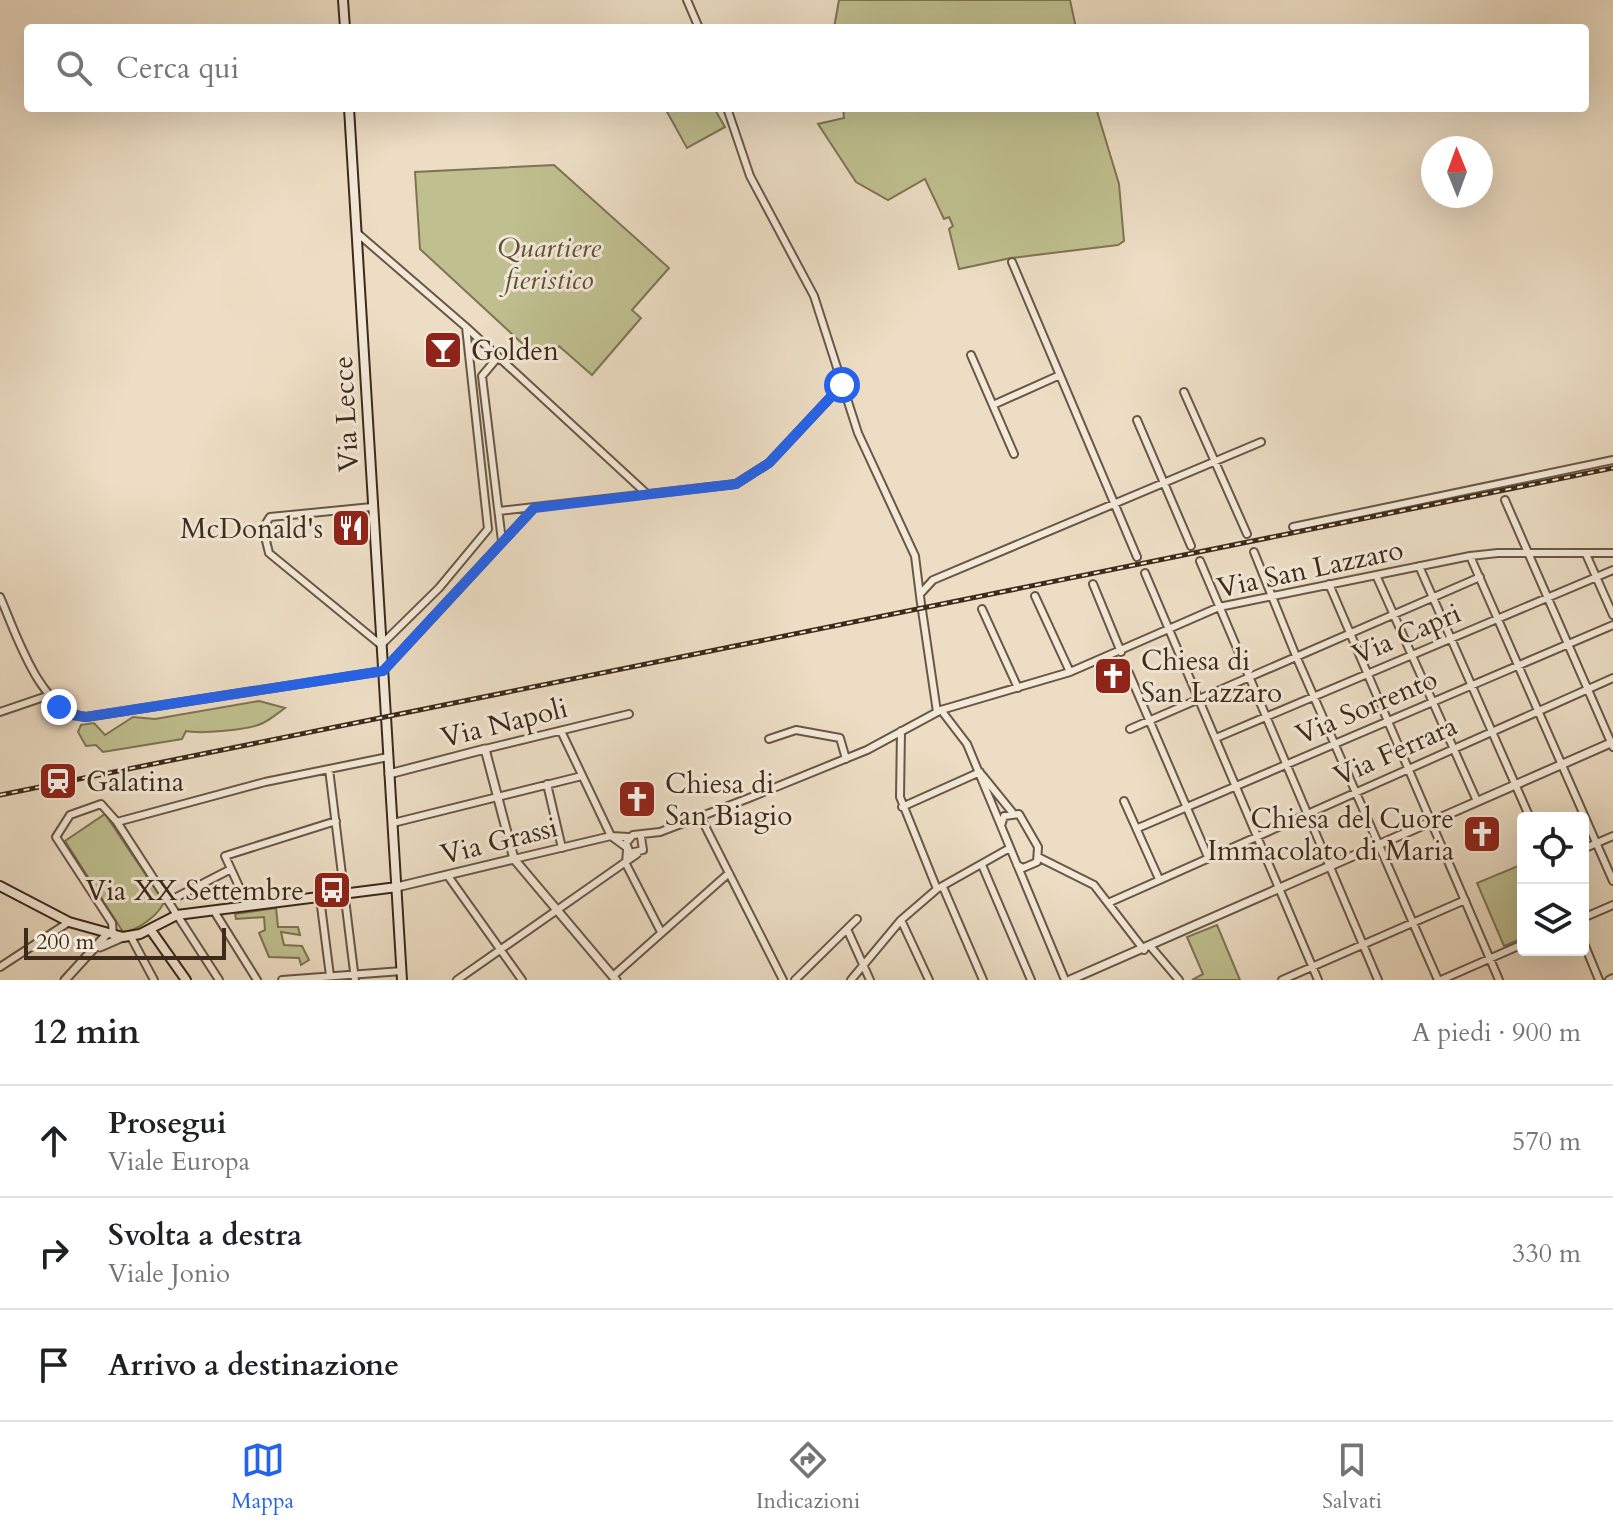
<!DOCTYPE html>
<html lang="it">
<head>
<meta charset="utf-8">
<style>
  :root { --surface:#fff; --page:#f2f2f2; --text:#202124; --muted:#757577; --line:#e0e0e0; --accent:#2563eb }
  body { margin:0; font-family:Cardo,serif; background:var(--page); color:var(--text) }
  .controls { position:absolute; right:24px; bottom:24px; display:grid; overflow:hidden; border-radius:8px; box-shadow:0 8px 32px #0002 }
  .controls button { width:72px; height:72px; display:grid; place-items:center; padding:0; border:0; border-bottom:2px solid var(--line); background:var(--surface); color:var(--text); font:40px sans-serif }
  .compass { position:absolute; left:1421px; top:136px; width:72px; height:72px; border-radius:50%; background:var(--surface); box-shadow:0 8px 32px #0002; rotate:359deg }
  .scale { position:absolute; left:24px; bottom:20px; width:202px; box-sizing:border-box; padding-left:8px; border:4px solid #3d2a19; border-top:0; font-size:22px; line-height:28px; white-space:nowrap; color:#3d2a19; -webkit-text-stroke:6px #f3e9d9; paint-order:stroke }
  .stop { position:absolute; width:24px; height:24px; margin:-18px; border:6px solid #2563eb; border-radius:50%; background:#fff }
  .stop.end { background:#2563eb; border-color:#fff; box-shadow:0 2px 8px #0008 }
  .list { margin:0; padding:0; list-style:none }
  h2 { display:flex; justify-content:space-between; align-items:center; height:104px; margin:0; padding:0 32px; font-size:34px }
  h2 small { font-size:26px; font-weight:400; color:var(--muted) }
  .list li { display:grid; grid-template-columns:52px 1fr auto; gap:24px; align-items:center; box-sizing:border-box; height:112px; padding:0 32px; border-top:2px solid var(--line) }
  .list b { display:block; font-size:30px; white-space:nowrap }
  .list p { margin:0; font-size:26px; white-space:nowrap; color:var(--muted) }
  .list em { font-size:26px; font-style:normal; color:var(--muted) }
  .icon { flex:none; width:44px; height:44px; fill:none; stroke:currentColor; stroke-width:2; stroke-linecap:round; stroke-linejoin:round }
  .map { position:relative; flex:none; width:1613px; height:980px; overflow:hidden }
  .search { position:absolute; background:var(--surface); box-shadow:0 8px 32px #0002; left:24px; right:24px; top:24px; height:88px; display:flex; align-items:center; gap:20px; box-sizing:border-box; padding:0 28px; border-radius:8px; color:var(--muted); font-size:30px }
  .sheet { height:440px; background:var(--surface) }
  nav { display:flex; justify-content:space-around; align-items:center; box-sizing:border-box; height:112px; border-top:2px solid var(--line); background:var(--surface); font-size:22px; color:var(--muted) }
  nav a { display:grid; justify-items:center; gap:4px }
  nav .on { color:var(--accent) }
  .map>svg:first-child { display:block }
  .green { fill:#bfbf8f; stroke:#7e7454; stroke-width:2 }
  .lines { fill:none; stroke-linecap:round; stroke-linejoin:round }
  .minor-casing { stroke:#695744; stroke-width:10 }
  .tertiary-casing { stroke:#695744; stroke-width:11 }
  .secondary-casing { stroke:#3d2a19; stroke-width:12 }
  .minor { stroke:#f3e9d9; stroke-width:6 }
  .tertiary { stroke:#f3e9d9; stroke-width:7 }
  .secondary { stroke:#f3e9d9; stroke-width:8 }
  .rail-casing { stroke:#3d2a19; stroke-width:5 }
  .rail { stroke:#f3e9d9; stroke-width:2; stroke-dasharray:6; stroke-linecap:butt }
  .route { stroke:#2563eb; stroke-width:10 }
  .labels { text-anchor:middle; stroke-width:6; stroke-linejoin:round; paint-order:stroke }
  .park-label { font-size:28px; font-style:italic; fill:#5e4f36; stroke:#f3e9d9 }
  .poi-label { font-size:28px; fill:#3d2a19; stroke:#f3e9d9; text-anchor:start }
  .street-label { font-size:28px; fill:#3d2a19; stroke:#f3e9d9 }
</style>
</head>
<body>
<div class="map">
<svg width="1613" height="980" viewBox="0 0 1613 980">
  <rect width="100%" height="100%" fill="#ecddc4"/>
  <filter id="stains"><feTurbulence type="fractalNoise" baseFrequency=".0025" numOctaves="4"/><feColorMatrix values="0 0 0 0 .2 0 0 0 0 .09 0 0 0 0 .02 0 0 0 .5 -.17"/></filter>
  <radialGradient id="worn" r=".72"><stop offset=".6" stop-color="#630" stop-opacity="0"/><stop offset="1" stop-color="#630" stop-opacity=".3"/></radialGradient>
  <path class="green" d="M 839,0 L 1070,0 L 1076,28 L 834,28 Z
    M 669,108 L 714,108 L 725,127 L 687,148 L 666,110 Z
    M 843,108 L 1096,108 L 1119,184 L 1124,241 L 1118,245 L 1011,258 L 959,269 L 949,229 L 953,226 L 949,217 L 944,219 L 925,179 L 888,200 L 856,182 L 818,124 L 844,118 Z
    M 554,165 L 669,268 L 632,310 L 641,318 L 592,375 L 559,346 L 549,356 L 538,358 L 420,249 L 415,172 Z
    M 259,701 L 285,708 C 278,713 271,719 263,723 C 250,730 200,734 186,731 L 182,739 L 103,752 L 96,745 L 86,746 L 78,732 L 81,725 L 94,723 L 105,735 L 133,717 L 155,719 Z
    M 105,814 L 164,902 C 159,915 137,931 123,932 L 65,841 Z
    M 1518,866 L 1523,877 L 1523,938 L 1504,946 L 1477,883 Z
    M 276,908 L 278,927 L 298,927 L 300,935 L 281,932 L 284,945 L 302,946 L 309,960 L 301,965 L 299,958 L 269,957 L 259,933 L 265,930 L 264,917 L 236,919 L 235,914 Z
    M 1217,925 L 1240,980 L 1192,980 L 1203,974 L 1187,937 Z"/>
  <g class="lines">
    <defs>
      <path id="minor" d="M 687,0 L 699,28
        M 727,108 L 750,176 L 814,296 L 858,433 L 915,556 L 921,604
        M 356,232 L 466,327 L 647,494
        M 1012,262 L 1137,557
        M 466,327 L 488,529
        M 971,355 L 1014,454
        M 498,357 L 482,376 L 502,541
        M 1184,392 L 1247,534
        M 993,405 L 1060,375
        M 1137,420 L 1191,546
        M 1505,500 L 1613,747
        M 372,507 L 270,517 L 263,528 L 269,553 L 381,645 L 439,588 L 488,529
        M 499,511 L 736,484 L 769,463 L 842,385
        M 1293,527 L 1613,460
        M 1254,552 L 1296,656 L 1438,980
        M 1586,554 L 1613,615
        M 1470,556 L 1613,881
        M 1200,561 L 1378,980
        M 1419,566 L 1530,818
        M 1145,573 L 1318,980
        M 1376,575 L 1477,801
        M 1093,584 L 1121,652
        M 1329,584 L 1499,980
        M 921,593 L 933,580 L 1261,442
        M 1035,596 L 1070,672
        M 0,597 C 17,635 40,712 86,717 L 383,671 L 534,508
        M 982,609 L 1018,688
        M 922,610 L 937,712
        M 1129,673 L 1208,857
        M 941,710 L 967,744 L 1065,980
        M 0,712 L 47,696
        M 1130,729 L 1480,577
        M 561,731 L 611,836 L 626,847
        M 901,731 L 900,797 L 937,889
        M 1216,738 L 1613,570
        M 769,739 L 796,730 L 840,738 L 846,759
        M 485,749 L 629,714
        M 329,769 L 355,980
        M 982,775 L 1012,812
        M 547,784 L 562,848
        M 1124,801 L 1159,879
        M 902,807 L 980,772
        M 700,816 L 783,980
        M 117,822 L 265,782 L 388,757
        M 393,823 L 582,776
        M 1001,826 L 1004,816 L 1019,814 L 1038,847 L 1037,862 L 1023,868 L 1017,865
        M 1138,828 L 1613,625
        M 641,837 L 643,850 L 630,853 L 626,843 L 633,835 L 660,832 L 749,798 L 867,750 L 941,710 L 1070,672 L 1219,607 L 1470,556 L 1498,553 L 1613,553
        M 1583,849 L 1613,836
        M 627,850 L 626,864 L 661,932
        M 1038,857 L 1094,885 L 1144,950
        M 514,859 L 611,836 L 629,837
        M 982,865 L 1031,980
        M 448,876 L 522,980
        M 943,887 L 983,980
        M 320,898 L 330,976
        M 169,901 L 231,869
        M 1108,903 L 1613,678
        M 248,906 L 225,856 L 336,821
        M 214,911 L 257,980
        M 1583,918 L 1613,905
        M 901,920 L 929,980
        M 847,929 L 870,980
        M 113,935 L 112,923 L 56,837 L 70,815 L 101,804 L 117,822 L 219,980
        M 131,937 L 154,980
        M 1583,941 L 1599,980
        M 1151,947 L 1179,980
        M 0,967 L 69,922
        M 613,976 L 729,873
        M 282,980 L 402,971
        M 457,980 L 637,854
        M 795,980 L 857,919
        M 851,980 L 901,920 L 937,889 L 1008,849
        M 1282,980 L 1465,900
        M 1441,980 L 1523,944
        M 1609,980 L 1613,978"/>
      <path id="tertiary" d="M 389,774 L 485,749 L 514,859 L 616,980
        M 397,887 L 514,859
        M 100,947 L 123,937
        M 65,980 L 107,934
        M 1070,980 L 1613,742"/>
      <path id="secondary" d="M 343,0 L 345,28
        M 349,108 L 402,980
        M 0,886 L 69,922 L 123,937 L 140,934 L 177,915 L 397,887
        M 150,929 L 186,980"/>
    </defs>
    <use href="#minor" class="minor-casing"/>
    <use href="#tertiary" class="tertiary-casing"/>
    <use href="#secondary" class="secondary-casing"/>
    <use href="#minor" class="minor"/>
    <use href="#tertiary" class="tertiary"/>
    <use href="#secondary" class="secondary"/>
    <defs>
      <path id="rail" d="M 0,795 L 1613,468"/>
    </defs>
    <use href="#rail" class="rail-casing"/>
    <use href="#rail" class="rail"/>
  </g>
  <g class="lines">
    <path class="route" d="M 59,707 L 71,715 L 86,717 L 383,671 L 534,508 L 736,484 L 769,463 L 842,385"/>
  </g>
  <defs>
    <symbol id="bar-square" viewBox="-11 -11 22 22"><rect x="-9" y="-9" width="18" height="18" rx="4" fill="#8f2418" stroke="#f3e9d9"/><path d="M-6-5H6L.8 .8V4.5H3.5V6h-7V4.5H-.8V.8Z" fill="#fff"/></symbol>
    <symbol id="restaurant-square" viewBox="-11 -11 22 22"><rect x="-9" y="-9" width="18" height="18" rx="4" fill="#8f2418" stroke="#f3e9d9"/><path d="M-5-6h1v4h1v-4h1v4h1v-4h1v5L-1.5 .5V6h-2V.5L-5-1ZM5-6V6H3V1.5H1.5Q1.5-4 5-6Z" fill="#fff"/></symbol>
    <symbol id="church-square" viewBox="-11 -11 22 22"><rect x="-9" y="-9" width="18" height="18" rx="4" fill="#8f2418" stroke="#f3e9d9"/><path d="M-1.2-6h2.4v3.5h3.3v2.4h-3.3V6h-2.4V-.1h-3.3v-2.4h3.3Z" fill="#fff"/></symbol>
    <symbol id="station-square" viewBox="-11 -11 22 22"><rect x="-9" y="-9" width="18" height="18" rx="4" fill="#8f2418" stroke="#f3e9d9"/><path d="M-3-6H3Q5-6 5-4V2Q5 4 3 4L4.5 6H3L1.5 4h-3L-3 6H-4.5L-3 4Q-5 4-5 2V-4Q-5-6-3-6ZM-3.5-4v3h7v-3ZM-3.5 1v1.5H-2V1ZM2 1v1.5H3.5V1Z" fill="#fff"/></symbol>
    <symbol id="bus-square" viewBox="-11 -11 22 22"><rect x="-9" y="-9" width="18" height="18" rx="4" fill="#8f2418" stroke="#f3e9d9"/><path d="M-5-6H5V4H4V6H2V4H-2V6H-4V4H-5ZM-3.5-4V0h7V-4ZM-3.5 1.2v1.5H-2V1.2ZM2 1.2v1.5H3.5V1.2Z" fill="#fff"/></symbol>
  </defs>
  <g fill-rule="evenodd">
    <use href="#bar-square" x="421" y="328" width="44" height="44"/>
    <use href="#restaurant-square" x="329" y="506" width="44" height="44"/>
    <use href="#church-square" x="1091" y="654" width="44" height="44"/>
    <use href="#station-square" x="36" y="759" width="44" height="44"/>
    <use href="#church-square" x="615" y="777" width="44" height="44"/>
    <use href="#church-square" x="1460" y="812" width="44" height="44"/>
    <use href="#bus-square" x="310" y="868" width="44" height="44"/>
  </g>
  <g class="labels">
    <g class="park-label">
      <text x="549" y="257">Quartiere<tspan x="549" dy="32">fieristico</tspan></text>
    </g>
    <g class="poi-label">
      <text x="471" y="360">Golden</text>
      <text x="323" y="538" text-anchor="end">McDonald's</text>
      <text x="1141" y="670">Chiesa di<tspan x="1141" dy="32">San Lazzaro</tspan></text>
      <text x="86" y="791">Galatina</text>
      <text x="665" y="793">Chiesa di<tspan x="665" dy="32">San Biagio</tspan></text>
      <text x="1454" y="828" text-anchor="end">Chiesa del Cuore<tspan x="1454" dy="32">Immacolato di Maria</tspan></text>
      <text x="304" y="900" text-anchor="end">Via XX Settembre</text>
    </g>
    <g class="street-label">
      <text transform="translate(345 414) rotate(-93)" y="10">Via Lecce</text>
      <text transform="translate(1310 568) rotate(-12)" y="10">Via San Lazzaro</text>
      <text transform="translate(1406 633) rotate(-23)" y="10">Via Capri</text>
      <text transform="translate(1366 706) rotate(-23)" y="10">Via Sorrento</text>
      <text transform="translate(504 722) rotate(-14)" y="10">Via Napoli</text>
      <text transform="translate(1395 750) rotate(-24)" y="10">Via Ferrara</text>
      <text transform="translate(499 840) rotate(-14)" y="10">Via Grassi</text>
    </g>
  </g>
  <rect width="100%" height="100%" filter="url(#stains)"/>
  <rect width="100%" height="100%" fill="url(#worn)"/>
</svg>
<div class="controls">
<button><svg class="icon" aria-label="locate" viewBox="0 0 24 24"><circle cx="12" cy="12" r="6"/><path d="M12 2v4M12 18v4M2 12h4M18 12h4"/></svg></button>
<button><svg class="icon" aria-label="layers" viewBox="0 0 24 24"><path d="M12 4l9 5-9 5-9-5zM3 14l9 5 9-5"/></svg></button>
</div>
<svg class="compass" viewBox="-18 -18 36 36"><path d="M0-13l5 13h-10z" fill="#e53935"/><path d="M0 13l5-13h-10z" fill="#757577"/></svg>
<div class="scale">200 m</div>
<div class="stop" style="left:842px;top:385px"></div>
<div class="stop end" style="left:59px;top:707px"></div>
<div class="search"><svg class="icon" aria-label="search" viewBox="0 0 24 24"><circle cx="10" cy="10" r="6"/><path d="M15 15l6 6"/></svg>Cerca qui</div>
</div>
<section class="sheet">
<h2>12 min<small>A piedi · 900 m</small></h2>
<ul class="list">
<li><svg class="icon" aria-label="ahead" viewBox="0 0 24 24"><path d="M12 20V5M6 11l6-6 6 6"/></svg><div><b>Prosegui</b><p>Viale Europa</p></div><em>570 m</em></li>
<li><svg class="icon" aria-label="right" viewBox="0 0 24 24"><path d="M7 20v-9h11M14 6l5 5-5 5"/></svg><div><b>Svolta a destra</b><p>Viale Jonio</p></div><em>330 m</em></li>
<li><svg class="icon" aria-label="arrive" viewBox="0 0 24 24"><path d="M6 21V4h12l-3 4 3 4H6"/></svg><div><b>Arrivo a destinazione</b></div></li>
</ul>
</section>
<nav>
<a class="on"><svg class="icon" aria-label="map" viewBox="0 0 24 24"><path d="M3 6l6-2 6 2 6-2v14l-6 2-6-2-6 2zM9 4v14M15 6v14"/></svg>Mappa</a>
<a><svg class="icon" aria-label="directions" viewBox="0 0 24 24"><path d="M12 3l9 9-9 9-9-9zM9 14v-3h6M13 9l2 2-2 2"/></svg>Indicazioni</a>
<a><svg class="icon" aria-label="saved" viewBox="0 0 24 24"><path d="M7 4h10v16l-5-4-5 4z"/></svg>Salvati</a>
</nav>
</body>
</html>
